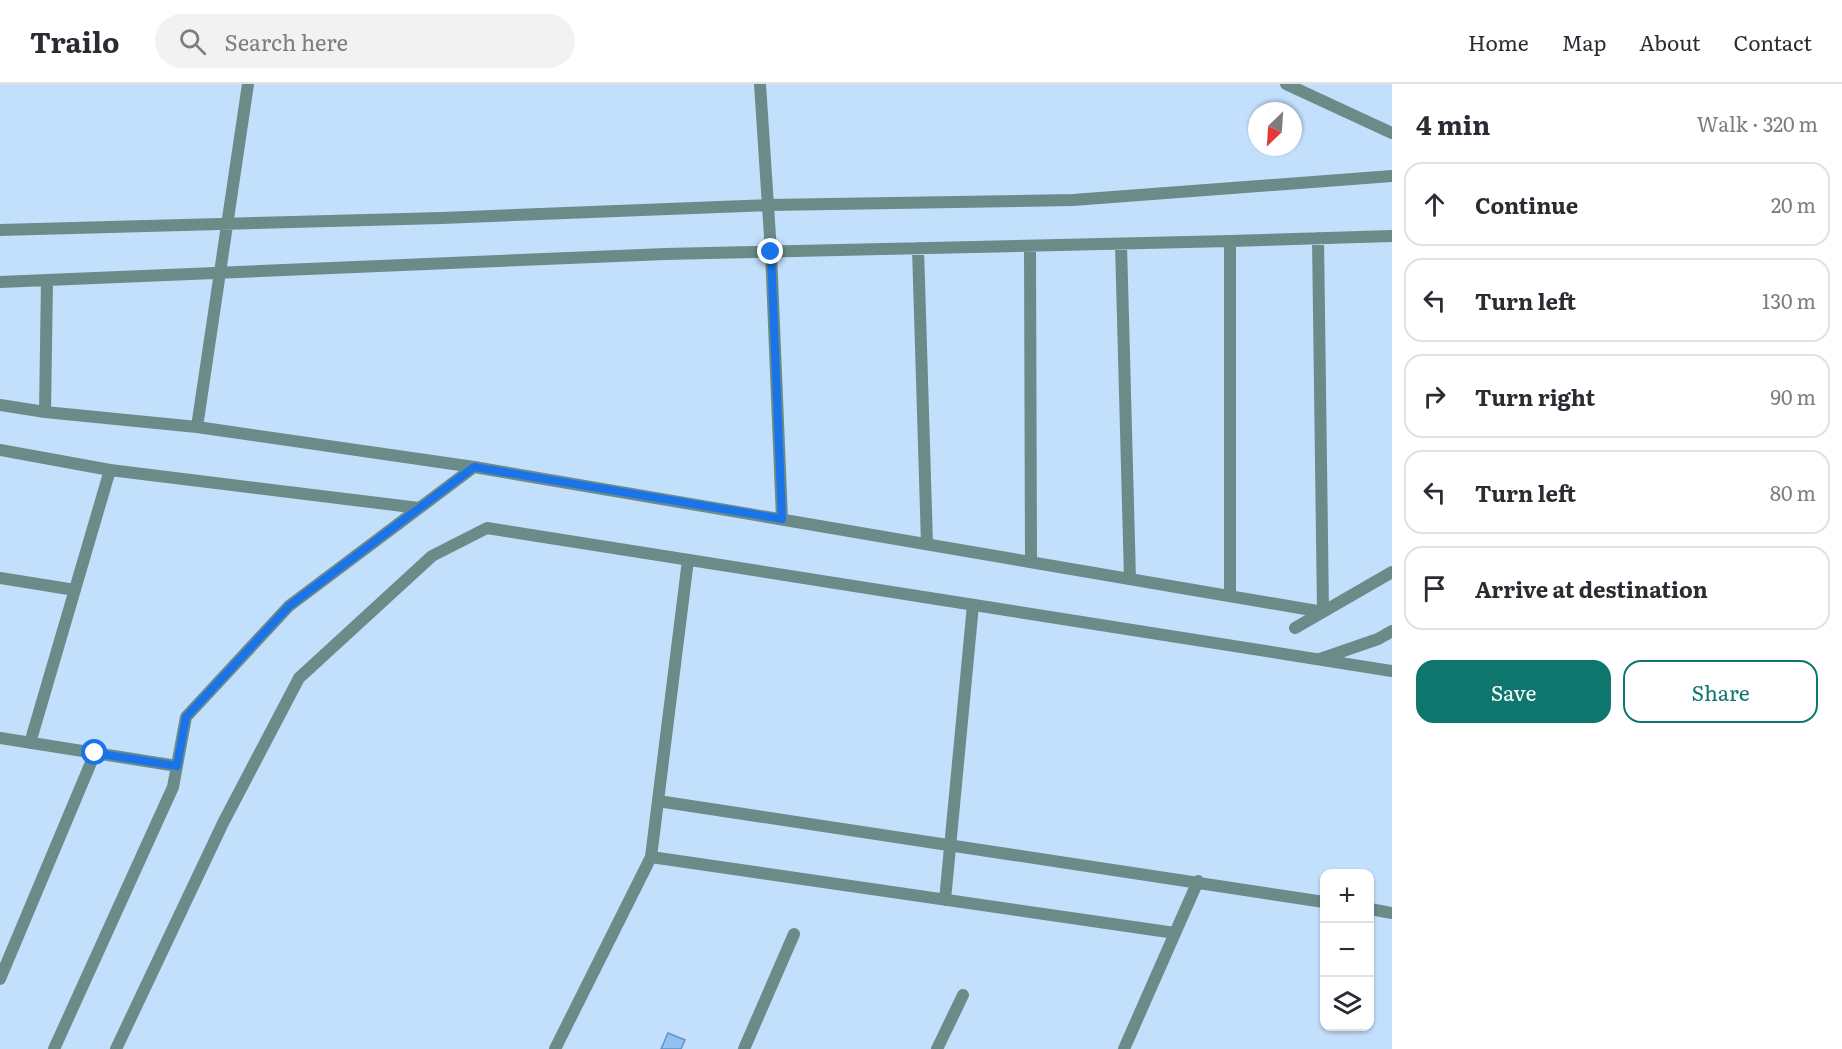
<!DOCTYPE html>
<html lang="en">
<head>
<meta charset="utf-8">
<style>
  :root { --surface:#fff; --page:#f2f2f3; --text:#2b2b33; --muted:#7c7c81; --line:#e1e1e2; --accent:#0f766e }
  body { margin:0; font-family:Literata,serif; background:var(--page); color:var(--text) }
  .controls { position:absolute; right:18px; bottom:18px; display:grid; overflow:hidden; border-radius:12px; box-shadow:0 2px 4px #0004 }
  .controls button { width:54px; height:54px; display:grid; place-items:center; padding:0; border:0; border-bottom:2px solid var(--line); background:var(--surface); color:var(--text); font:30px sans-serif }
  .compass { position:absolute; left:1248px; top:18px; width:54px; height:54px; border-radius:50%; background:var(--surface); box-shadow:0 2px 4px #0004; rotate:205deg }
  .stop { position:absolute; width:18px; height:18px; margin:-14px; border:4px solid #1a73e8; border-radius:50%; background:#fff }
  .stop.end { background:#1a73e8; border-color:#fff; box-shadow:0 2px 6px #0008 }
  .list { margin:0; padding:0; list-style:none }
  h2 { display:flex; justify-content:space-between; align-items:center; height:78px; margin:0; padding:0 24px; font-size:26px }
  h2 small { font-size:20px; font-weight:400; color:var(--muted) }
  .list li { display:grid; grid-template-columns:39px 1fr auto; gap:18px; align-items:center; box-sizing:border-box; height:84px; margin:0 12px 12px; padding:0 12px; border:2px solid var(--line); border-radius:18px }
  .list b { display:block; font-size:22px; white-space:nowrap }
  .list em { font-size:20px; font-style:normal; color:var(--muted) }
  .actions { display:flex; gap:12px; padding:18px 24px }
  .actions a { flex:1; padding:14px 0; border:2px solid var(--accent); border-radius:18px; text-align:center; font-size:21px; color:var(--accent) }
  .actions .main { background:var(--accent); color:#fff }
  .icon { flex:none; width:33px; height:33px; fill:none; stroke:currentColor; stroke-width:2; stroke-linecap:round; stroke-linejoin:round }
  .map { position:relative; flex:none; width:1392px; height:965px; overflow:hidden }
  header { display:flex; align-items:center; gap:36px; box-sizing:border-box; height:84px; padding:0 30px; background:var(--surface); border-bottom:2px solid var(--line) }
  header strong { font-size:28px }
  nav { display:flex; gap:33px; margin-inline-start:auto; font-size:21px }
  .search { width:420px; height:54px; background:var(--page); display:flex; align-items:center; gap:15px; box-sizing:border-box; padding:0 21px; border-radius:33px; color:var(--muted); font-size:22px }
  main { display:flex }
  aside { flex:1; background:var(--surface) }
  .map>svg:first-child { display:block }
  .building { fill:#91c1f0; stroke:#6593c0; stroke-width:1.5 }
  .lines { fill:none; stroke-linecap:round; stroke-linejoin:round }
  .minor { stroke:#6a8b88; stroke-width:12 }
  .route { stroke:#1a73e8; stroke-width:8 }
</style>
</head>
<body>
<header>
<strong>Trailo</strong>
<div class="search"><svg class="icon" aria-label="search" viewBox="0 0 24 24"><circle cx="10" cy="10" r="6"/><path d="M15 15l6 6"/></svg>Search here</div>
<nav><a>Home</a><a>Map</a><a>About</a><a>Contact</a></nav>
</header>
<main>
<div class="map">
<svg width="1392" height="965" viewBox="0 0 1392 965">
  <rect width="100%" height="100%" fill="#c2dffc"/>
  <path class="building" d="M 668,949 L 685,956 L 681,965 L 661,965 Z"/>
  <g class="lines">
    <path class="minor" d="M 760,0 L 771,168 L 782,435
      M 1286,0 L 1392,49
      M 0,146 L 442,134 L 768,121 L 1073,116 L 1392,92
      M 1121,160 L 1130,495
      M 1030,162 L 1031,478
      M 918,164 L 927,460
      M 0,198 L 665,170 L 1230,157 L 1392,152
      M 0,321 L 45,328 L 197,343 L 474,383
      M 45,328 L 47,196
      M 197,343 L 248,0
      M 0,366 L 110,386 L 419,424
      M 0,494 L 75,506
      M 1230,512 L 1230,157
      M 1295,544 L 1392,488
      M 1320,575 L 1378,555 L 1392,547
      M 0,654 L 177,682
      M 30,659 L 110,386
      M 658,717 L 1324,818
      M 651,773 L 1175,849
      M 945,816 L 973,521
      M 1370,825 L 1392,829
      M 0,895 L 95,669
      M 54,965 L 173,703 L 186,633 L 289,522 L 474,383 L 1323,528 L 1318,154
      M 116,965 L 223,739 L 299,594 L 432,472 L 487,444 L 1392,587
      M 555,965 L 651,773 L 688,476
      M 744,965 L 794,850
      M 937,965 L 963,911
      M 1124,965 L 1198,797"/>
  </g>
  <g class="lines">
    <path class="route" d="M 95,669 L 177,682 L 186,633 L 289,522 L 474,383 L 782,435 L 771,168"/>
  </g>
</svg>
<div class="controls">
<button>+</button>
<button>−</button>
<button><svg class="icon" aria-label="layers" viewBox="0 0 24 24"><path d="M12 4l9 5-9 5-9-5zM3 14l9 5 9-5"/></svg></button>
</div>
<svg class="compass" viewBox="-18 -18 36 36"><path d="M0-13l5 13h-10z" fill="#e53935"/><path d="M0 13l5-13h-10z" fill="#7c7c81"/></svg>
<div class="stop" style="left:95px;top:669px"></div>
<div class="stop end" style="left:771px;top:168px"></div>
</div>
<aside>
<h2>4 min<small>Walk · 320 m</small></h2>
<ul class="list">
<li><svg class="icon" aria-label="ahead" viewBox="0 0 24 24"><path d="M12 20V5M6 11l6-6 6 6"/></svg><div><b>Continue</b></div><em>20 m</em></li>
<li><svg class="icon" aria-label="left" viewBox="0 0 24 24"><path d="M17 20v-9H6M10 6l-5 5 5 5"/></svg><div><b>Turn left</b></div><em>130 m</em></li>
<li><svg class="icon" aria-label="right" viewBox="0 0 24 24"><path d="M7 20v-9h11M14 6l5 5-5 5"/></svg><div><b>Turn right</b></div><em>90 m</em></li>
<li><svg class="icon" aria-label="left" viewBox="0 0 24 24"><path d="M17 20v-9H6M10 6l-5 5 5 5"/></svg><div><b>Turn left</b></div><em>80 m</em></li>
<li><svg class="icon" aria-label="arrive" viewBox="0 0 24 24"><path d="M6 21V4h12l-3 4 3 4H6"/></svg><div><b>Arrive at destination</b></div></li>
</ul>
<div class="actions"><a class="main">Save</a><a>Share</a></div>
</aside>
</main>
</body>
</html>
